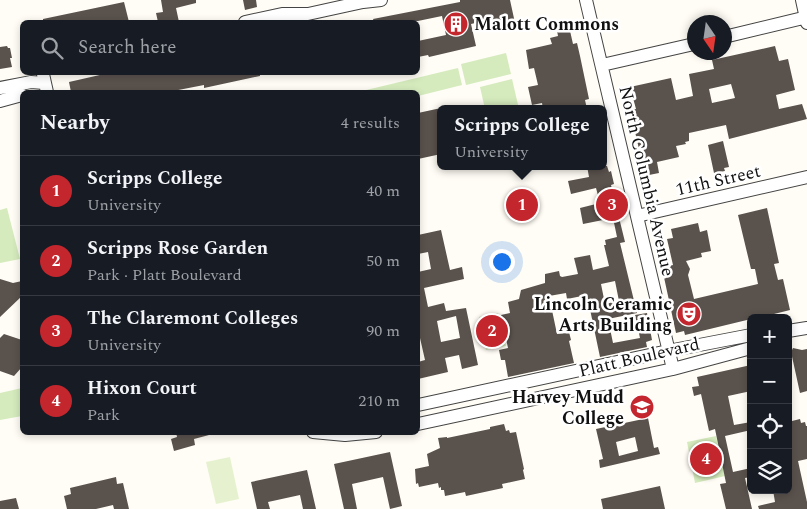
<!DOCTYPE html>
<html lang="en">
<head>
<meta charset="utf-8">
<style>
  :root { --surface:#171b24; --page:#242831; --text:#f1f3f6; --muted:#9ea1a6; --line:#363941; --accent:#c4262e }
  body { margin:0; font-family:Spectral,serif; background:var(--page); color:var(--text) }
  .controls { position:absolute; right:15px; bottom:15px; display:grid; overflow:hidden; border-radius:8px; box-shadow:0 2px 8px #0003 }
  .controls button { width:45px; height:45px; display:grid; place-items:center; padding:0; border:0; border-bottom:1px solid var(--line); background:var(--surface); color:var(--text); font:25px sans-serif }
  .compass { position:absolute; left:687px; top:15px; width:45px; height:45px; border-radius:50%; background:var(--surface); box-shadow:0 2px 8px #0003; rotate:167deg }
  .you { position:absolute; left:501px; top:261px; width:18px; height:18px; margin:-12px; border:4px solid #fff; border-radius:50%; background:#1a73e8; box-shadow:0 0 0 8px #1a73e833 }
  .badge { display:grid; place-items:center; width:32px; height:32px; border-radius:50%; background:var(--accent); color:#fff; font-size:16px; font-weight:700 }
  .pin { position:absolute; translate:-50% -50%; border:2px solid #fff; box-shadow:0 1px 5px #0006 }
  .popup { position:absolute; left:437px; top:105px; width:170px; height:65px; box-sizing:border-box; display:grid; place-content:center; border-radius:8px; background:var(--surface); filter:drop-shadow(0 1px 4px #0005); font-size:16px; white-space:nowrap; color:var(--muted) }
  .popup b { font-size:19px; color:var(--text) }
  .popup::after { content:''; position:absolute; left:50%; top:100%; margin-left:-10px; border:10px solid transparent; border-top-color:var(--surface) }
  .list { margin:0; padding:0; list-style:none }
  h2 { display:flex; justify-content:space-between; align-items:center; height:65px; margin:0; padding:0 20px; font-size:21px }
  h2 small { font-size:16px; font-weight:400; color:var(--muted) }
  .list li { display:grid; grid-template-columns:32px 1fr auto; gap:15px; align-items:center; box-sizing:border-box; height:70px; padding:0 20px; border-top:1px solid var(--line) }
  .list b { display:block; font-size:19px; white-space:nowrap }
  .list p { margin:0; font-size:16px; white-space:nowrap; color:var(--muted) }
  .list em { font-size:16px; font-style:normal; color:var(--muted) }
  .icon { flex:none; width:28px; height:28px; fill:none; stroke:currentColor; stroke-width:2; stroke-linecap:round; stroke-linejoin:round }
  .map { position:relative; flex:none; width:807px; height:509px; overflow:hidden }
  .search { position:absolute; background:var(--surface); box-shadow:0 2px 8px #0003; left:20px; top:20px; width:400px; height:55px; display:flex; align-items:center; gap:12px; box-sizing:border-box; padding:0 18px; border-radius:8px; color:var(--muted); font-size:19px }
  .panel { position:absolute; background:var(--surface); box-shadow:0 2px 8px #0003; left:20px; top:90px; width:400px; height:345px; border-radius:8px }
  .map>svg:first-child { display:block }
  .green { fill:#d5ebbd }
  .pitch { fill:#e6f2cf }
  .building { fill:#5a524d; fill-rule:evenodd }
  .lines { fill:none; stroke-linecap:round; stroke-linejoin:round }
  .minor-casing { stroke:#444; stroke-width:14 }
  .minor { stroke:#fff; stroke-width:12 }
  .labels { text-anchor:middle; stroke-width:5; stroke-linejoin:round; paint-order:stroke }
  .poi-label { font-size:18px; font-weight:bold; fill:#111; stroke:#fff; text-anchor:end }
  .street-label { font-size:18px; fill:#111; stroke:#fff }
</style>
</head>
<body>
<div class="map">
<svg width="807" height="509" viewBox="0 0 807 509">
  <rect width="100%" height="100%" fill="#fffdf5"/>
  <path class="green" d="M 506,53 L 511,74 L 466,85 L 461,64 Z
    M 458,68 L 462,85 L 418,96 L 418,92 L 358,92 Z
    M 512,79 L 519,109 L 485,109 L 480,87 Z
    M 7,208 L 20,259 L 0,263 L 0,210 Z
    M 498,313 L 506,346 L 486,350 L 479,317 Z
    M 22,388 L 22,416 L 0,420 L 0,393 Z
    M 716,436 L 725,476 L 695,483 L 687,442 Z"/>
  <path class="pitch" d="M 230,457 L 239,499 L 216,504 L 206,462 Z"/>
  <path class="building" d="M 161,0 L 196,0 L 196,3 L 176,8 L 179,22 L 158,22 L 156,13 L 163,12 Z
    M 243,0 L 256,0 L 257,7 L 245,10 Z
    M 460,0 L 510,0 L 515,23 L 497,26 L 493,19 L 471,24 L 476,46 L 429,57 L 428,55 L 418,57 L 418,41 L 446,35 L 442,16 L 413,22 L 374,22 L 373,19 L 460,2 Z
    M 124,2 L 129,22 L 115,22 L 115,21 L 107,22 L 43,22 L 43,19 Z
    M 568,22 L 573,44 L 577,43 L 580,56 L 589,99 L 585,100 L 587,109 L 574,109 L 573,107 L 565,109 L 543,109 L 542,103 L 532,105 L 528,87 L 538,85 L 534,68 L 529,69 L 526,50 L 552,44 L 550,38 L 558,36 L 556,25 Z
    M 7,46 L 8,48 L 10,48 L 12,58 L 10,58 L 12,67 L 0,69 L 0,47 Z
    M 775,46 L 779,61 L 788,59 L 795,90 L 776,95 L 779,109 L 802,104 L 807,119 L 729,139 L 726,125 L 689,133 L 689,141 L 685,142 L 686,144 L 676,146 L 679,157 L 657,162 L 659,173 L 649,175 L 643,148 L 639,149 L 630,110 L 636,109 L 630,87 L 671,78 L 676,100 L 693,96 L 689,74 L 714,69 L 712,60 ZM 731,84 L 735,98 L 712,103 L 709,89 Z
    M 113,72 L 156,72 L 157,75 L 167,72 L 260,72 L 260,76 L 204,88 L 204,85 L 168,92 L 71,92 L 69,82 Z
    M 441,108 L 441,154 L 418,159 L 418,113 Z
    M 723,141 L 729,167 L 724,168 L 725,171 L 714,173 L 708,145 Z
    M 587,166 L 607,166 L 609,172 L 611,171 L 614,184 L 611,185 L 625,242 L 620,243 L 637,313 L 608,319 L 613,343 L 640,338 L 635,315 L 647,313 L 652,340 L 646,342 L 647,347 L 600,357 L 587,295 L 567,299 L 566,293 L 549,296 L 557,334 L 569,332 L 571,340 L 569,341 L 574,363 L 508,377 L 505,360 L 501,360 L 499,350 L 508,348 L 501,315 L 510,313 L 508,302 L 519,299 L 521,290 L 545,283 L 545,274 L 559,271 L 560,276 L 562,277 L 578,274 L 574,258 L 590,255 L 593,270 L 609,266 L 604,245 L 606,245 L 605,240 L 617,237 L 613,218 L 583,224 L 580,208 L 600,203 L 596,188 L 571,194 L 568,181 L 589,177 ZM 615,281 L 619,301 L 605,304 L 601,284 Z
    M 767,208 L 779,263 L 774,264 L 778,280 L 783,279 L 790,310 L 758,318 L 751,318 L 751,319 L 685,335 L 684,331 L 676,333 L 662,268 L 673,265 L 667,239 L 673,238 L 671,229 L 698,223 L 700,232 L 707,230 L 711,251 L 701,253 L 702,257 L 686,261 L 690,269 L 688,275 L 694,299 L 758,284 L 755,269 L 751,269 L 738,215 Z
    M 441,230 L 450,270 L 462,267 L 464,279 L 424,288 L 428,307 L 444,303 L 446,311 L 466,308 L 478,365 L 462,369 L 459,355 L 445,358 L 448,372 L 418,379 L 418,362 L 425,360 L 420,338 L 418,339 L 418,272 L 431,269 L 428,252 L 418,254 L 418,235 ZM 456,316 L 460,338 L 441,342 L 437,321 Z
    M 0,279 L 13,283 L 22,281 L 22,296 L 0,317 Z
    M 4,334 L 22,340 L 22,367 L 14,376 L 0,371 L 0,338 Z
    M 793,348 L 802,350 L 807,349 L 807,391 L 800,393 L 791,352 Z
    M 751,365 L 751,391 L 728,396 L 734,425 L 751,422 L 751,430 L 725,436 L 733,472 L 751,468 L 751,477 L 745,478 L 752,509 L 726,509 L 720,484 L 726,483 L 715,429 L 709,431 L 701,394 L 694,396 L 692,387 L 699,386 L 697,377 Z
    M 648,418 L 654,448 L 658,447 L 660,454 L 600,468 L 599,460 L 603,459 L 596,429 ZM 635,437 L 638,451 L 619,456 L 616,442 Z
    M 800,419 L 801,423 L 805,422 L 806,426 L 807,426 L 807,459 L 798,461 L 807,502 L 807,509 L 759,509 L 758,506 L 775,502 L 773,490 L 788,490 L 788,422 Z
    M 504,424 L 506,431 L 509,430 L 510,433 L 516,432 L 524,469 L 523,470 L 525,479 L 502,484 L 503,488 L 466,496 L 465,492 L 445,496 L 444,490 L 441,490 L 441,487 L 439,488 L 438,483 L 419,487 L 418,483 L 416,484 L 415,469 L 429,466 L 427,454 L 440,448 L 438,438 L 447,437 L 447,438 L 490,429 L 490,427 Z
    M 176,432 L 209,432 L 209,435 L 194,439 L 195,445 L 174,451 L 171,439 L 177,437 Z
    M 390,452 L 402,506 L 390,509 L 383,477 L 352,484 L 357,509 L 344,509 L 334,464 Z
    M 307,470 L 316,509 L 303,509 L 300,495 L 268,502 L 270,509 L 257,509 L 251,482 Z
    M 116,477 L 117,484 L 123,483 L 129,509 L 114,509 L 113,505 L 96,509 L 67,509 L 64,496 L 71,494 L 70,488 Z
    M 660,486 L 665,509 L 603,509 L 601,499 Z
    M 16,498 L 19,509 L 0,509 L 0,501 Z"/>
  <g class="lines">
    <defs>
      <path id="minor" d="M 586,0 L 673,369
        M 802,0 L 807,23
        M 245,22 L 282,14 L 308,14 L 363,2 L 381,0
        M 724,37 L 807,17
        M 602,65 L 694,44
        M 44,72 L 43,74 L 47,92
        M 0,88 L 31,82 L 44,83
        M 0,101 L 22,95
        M 637,216 L 807,177
        M 788,331 L 807,328
        M 418,405 L 668,351 L 751,335
        M 418,424 L 673,369 L 751,348
        M 313,432 L 345,435 L 376,432"/>
    </defs>
    <use href="#minor" class="minor-casing"/>
    <use href="#minor" class="minor"/>
  </g>
  <defs>
    <symbol id="building-disc" viewBox="-11 -11 22 22"><circle r="9.5" fill="#c4262e" stroke="#fff"/><path d="M-4-6H4V6H1V3H-1V6H-4ZM-2.5-4.3h1.7v1.8h-1.7ZM.8-4.3h1.7v1.8H.8ZM-2.5-1h1.7V.8h-1.7ZM.8-1h1.7V.8H.8Z" fill="#fff"/></symbol>
    <symbol id="theatre-disc" viewBox="-11 -11 22 22"><circle r="9.5" fill="#c4262e" stroke="#fff"/><path d="M-5-5.5Q0-4 5-5.5V0Q5 5 0 6Q-5 5-5 0ZM-3.3-2.5H-1v1.5H-3.3ZM1-2.5H3.3v1.5H1ZM-2.8 1Q0 5.5 2.8 1Z" fill="#fff"/></symbol>
    <symbol id="university-disc" viewBox="-11 -11 22 22"><circle r="9.5" fill="#c4262e" stroke="#fff"/><path d="M0-5L7-2L0 1L-7-2ZM-4 1L0 2.5L4 1V4Q0 6-4 4Z" fill="#fff"/></symbol>
  </defs>
  <g fill-rule="evenodd">
    <use href="#building-disc" x="442" y="10" width="28" height="28"/>
    <use href="#theatre-disc" x="675" y="300" width="28" height="28"/>
    <use href="#university-disc" x="628" y="393" width="28" height="28"/>
  </g>
  <g class="labels">
    <g class="poi-label">
      <text x="474" y="30" text-anchor="start">Malott Commons</text>
      <text x="672" y="310">Lincoln Ceramic<tspan x="672" dy="21">Arts Building</tspan></text>
      <text x="624" y="403">Harvey Mudd<tspan x="624" dy="21">College</tspan></text>
    </g>
    <g class="street-label">
      <text transform="translate(718 180) rotate(-13)" y="6">11th Street</text>
      <text transform="translate(647 181) rotate(77)" y="6">North Columbia Avenue</text>
      <text transform="translate(639 357) rotate(-13)" y="6">Platt Boulevard</text>
    </g>
  </g>
</svg>
<div class="controls">
<button>+</button>
<button>−</button>
<button><svg class="icon" aria-label="locate" viewBox="0 0 24 24"><circle cx="12" cy="12" r="6"/><path d="M12 2v4M12 18v4M2 12h4M18 12h4"/></svg></button>
<button><svg class="icon" aria-label="layers" viewBox="0 0 24 24"><path d="M12 4l9 5-9 5-9-5zM3 14l9 5 9-5"/></svg></button>
</div>
<svg class="compass" viewBox="-18 -18 36 36"><path d="M0-13l5 13h-10z" fill="#e53935"/><path d="M0 13l5-13h-10z" fill="#9ea1a6"/></svg>
<div class="you"></div>
<div class="pin badge" style="left:522px;top:205px">1</div>
<div class="popup"><b>Scripps College</b>University</div>
<div class="pin badge" style="left:492px;top:331px">2</div>
<div class="pin badge" style="left:612px;top:205px">3</div>
<div class="pin badge" style="left:706px;top:459px">4</div>
<div class="search"><svg class="icon" aria-label="search" viewBox="0 0 24 24"><circle cx="10" cy="10" r="6"/><path d="M15 15l6 6"/></svg>Search here</div>
<section class="panel">
<h2>Nearby<small>4 results</small></h2>
<ul class="list">
<li><span class="badge">1</span><div><b>Scripps College</b><p>University</p></div><em>40 m</em></li>
<li><span class="badge">2</span><div><b>Scripps Rose Garden</b><p>Park · Platt Boulevard</p></div><em>50 m</em></li>
<li><span class="badge">3</span><div><b>The Claremont Colleges</b><p>University</p></div><em>90 m</em></li>
<li><span class="badge">4</span><div><b>Hixon Court</b><p>Park</p></div><em>210 m</em></li>
</ul>
</section>
</div>
</body>
</html>
